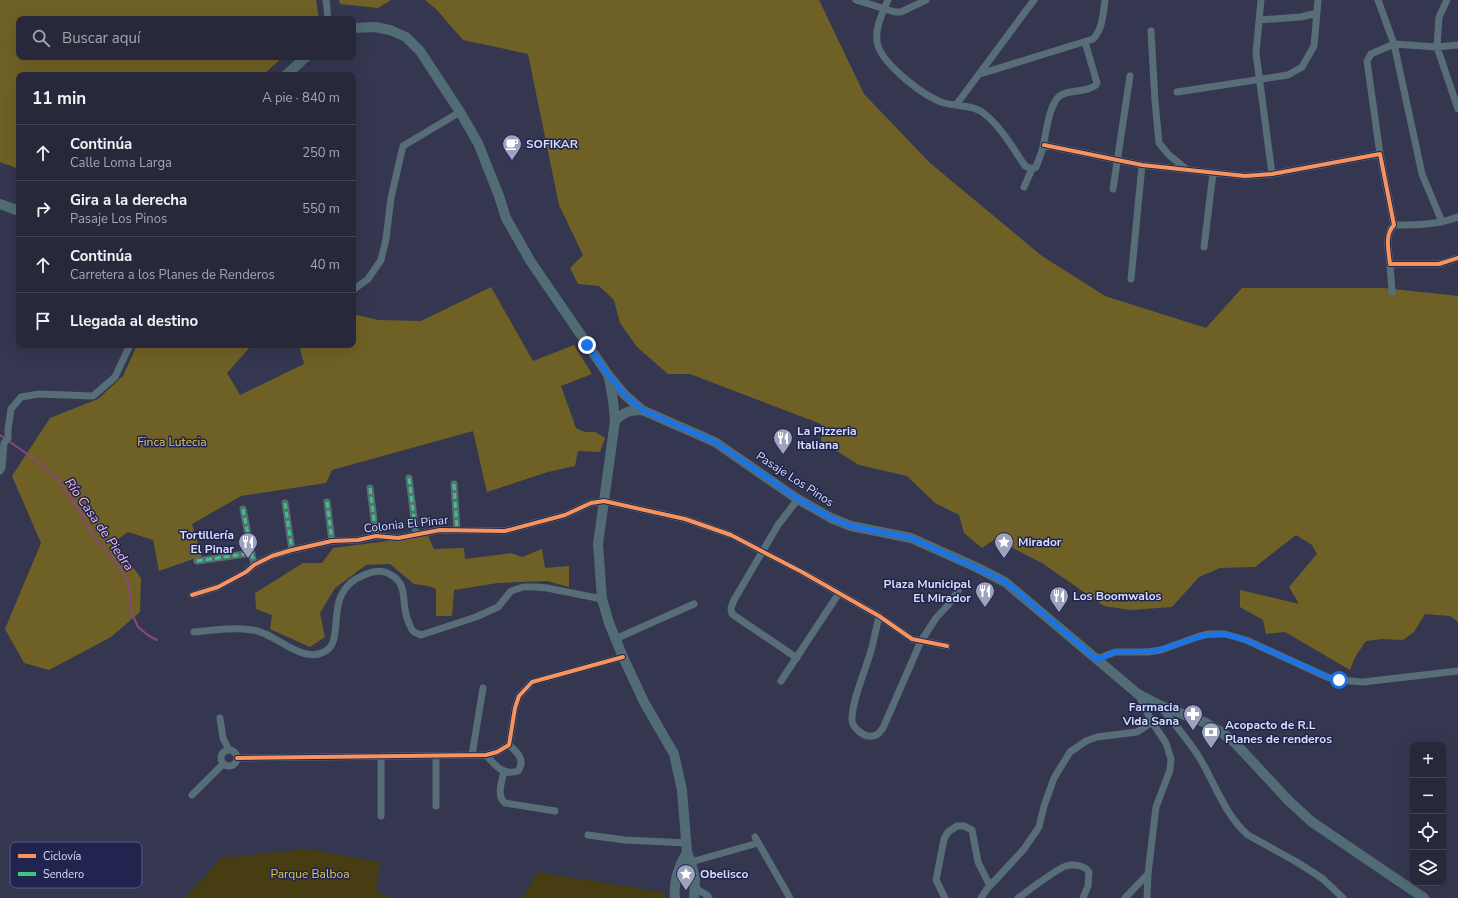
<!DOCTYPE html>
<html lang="es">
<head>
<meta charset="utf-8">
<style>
  :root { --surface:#27293b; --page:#2f3142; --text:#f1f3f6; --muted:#a4a6af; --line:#434555 }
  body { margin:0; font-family:"Nunito Sans",sans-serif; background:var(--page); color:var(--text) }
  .controls { position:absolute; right:12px; bottom:12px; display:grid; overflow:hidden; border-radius:8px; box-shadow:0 4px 16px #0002 }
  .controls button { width:36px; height:36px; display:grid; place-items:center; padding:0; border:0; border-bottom:1px solid var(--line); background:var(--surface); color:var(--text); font:20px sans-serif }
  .stop { position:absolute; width:12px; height:12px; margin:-9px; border:3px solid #1a73e8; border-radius:50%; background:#fff }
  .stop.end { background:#1a73e8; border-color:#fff; box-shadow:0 1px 4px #0008 }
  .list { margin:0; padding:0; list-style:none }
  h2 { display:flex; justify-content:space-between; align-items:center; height:52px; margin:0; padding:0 16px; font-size:17px }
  h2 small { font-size:13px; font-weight:400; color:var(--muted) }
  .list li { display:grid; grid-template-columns:26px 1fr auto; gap:12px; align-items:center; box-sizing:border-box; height:56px; padding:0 16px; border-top:1px solid var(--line) }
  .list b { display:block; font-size:15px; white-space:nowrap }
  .list p { margin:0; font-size:13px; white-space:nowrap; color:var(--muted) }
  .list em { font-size:13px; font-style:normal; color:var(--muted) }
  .icon { flex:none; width:22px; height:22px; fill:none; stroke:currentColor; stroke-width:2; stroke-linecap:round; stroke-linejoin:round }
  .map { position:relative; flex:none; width:1458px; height:898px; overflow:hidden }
  .search { position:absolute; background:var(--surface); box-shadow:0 4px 16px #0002; left:16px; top:16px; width:340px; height:44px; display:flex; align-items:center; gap:10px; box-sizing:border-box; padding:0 14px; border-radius:8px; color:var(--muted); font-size:15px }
  .panel { position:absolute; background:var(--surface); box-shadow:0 4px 16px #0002; left:16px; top:72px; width:340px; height:276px; border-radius:8px }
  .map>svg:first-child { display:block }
  .green { fill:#463d12 }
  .forest { fill:#6f6125 }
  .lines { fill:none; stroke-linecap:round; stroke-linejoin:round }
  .stream { stroke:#88497c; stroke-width:2 }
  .street { stroke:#576d77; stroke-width:7 }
  .secondary { stroke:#516c75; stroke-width:10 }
  .quiet { stroke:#40c37c; stroke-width:3; stroke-dasharray:6 3; stroke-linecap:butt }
  .cycleway-casing { stroke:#20244e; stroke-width:6 }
  .cycleway { stroke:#f8935d; stroke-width:4 }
  .route { stroke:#1a73e8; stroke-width:5 }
  .labels { text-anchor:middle; stroke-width:3; stroke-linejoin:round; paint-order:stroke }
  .poi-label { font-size:12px; font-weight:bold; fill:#d7ddf8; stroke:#20244e; text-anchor:start }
  .park-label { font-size:12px; fill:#e3c646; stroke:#20244e }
  .street-label { font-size:12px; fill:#d7ddf8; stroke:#20244e }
  .water-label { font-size:13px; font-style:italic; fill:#f6bbe6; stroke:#20244e }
  .key { fill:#20244e; stroke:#575c81; stroke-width:1 }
  .key-label { font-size:11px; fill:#d7ddf8 }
</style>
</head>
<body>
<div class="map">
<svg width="1458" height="898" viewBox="0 0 1458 898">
  <rect width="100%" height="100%" fill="#34374f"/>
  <path class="green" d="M 308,849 L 380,862 L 376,891 L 391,898 L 185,898 L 221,858 Z
    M 537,872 L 663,892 L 666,898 L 523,898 Z"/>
  <path class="forest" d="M 0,0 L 316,0 L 319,19 L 19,19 L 19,57 L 283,57 L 263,75 L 19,75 L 19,169 L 0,162 Z
    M 339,0 L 391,0 L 378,8 L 340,4 Z
    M 425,0 L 819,0 L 864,94 L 930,163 L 1042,256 L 1105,296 L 1206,328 L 1242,288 L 1384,288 L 1458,296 L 1458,622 L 1450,616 L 1425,614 L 1414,632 L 1403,640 L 1382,639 L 1366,641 L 1355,657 L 1350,670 L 1285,632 L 1266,634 L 1263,620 L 1240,607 L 1240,590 L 1299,604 L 1289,587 L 1317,554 L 1312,545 L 1296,535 L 1255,567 L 1220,568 L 1199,577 L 1172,607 L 1131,610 L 1104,606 L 1042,563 L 995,539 L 982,548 L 964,533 L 959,515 L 935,503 L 907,476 L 859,465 L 821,441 L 821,424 L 690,374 L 668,374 L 637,347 L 620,323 L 614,300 L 599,286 L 578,284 L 570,268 L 583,255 L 559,205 L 528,54 L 463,40 L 436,9 Z
    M 491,287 L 533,361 L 574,345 L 592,374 L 561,386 L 576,428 L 585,432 L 595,432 L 605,438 L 600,452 L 578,451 L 575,466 L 548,472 L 487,492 L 473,431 L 332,470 L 326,483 L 241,496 L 192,524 L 202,556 L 159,571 L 153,540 L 128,532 L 114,542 L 141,578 L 140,612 L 111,637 L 49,670 L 24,663 L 5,629 L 41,543 L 12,476 L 50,418 L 98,399 L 123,376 L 137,345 L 252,345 L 227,373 L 240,395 L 304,364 L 299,345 L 353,345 L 353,314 L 378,320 L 421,321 Z
    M 428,536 L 434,549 L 464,548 L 465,559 L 511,553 L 522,557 L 542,549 L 545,568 L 569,566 L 569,587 L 547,581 L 498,583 L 454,590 L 452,616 L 436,616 L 436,589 L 428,586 L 414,584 L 390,564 L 366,565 L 335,588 L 320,613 L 325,637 L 310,647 L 270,629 L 272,615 L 256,609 L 255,593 L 303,563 L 322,563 L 333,548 Z"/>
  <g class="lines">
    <path class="stream" d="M 0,435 L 33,458 L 57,478 L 79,510 L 91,532 L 127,578 L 130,593 L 131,611 L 138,627 L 149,636 L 157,640"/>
    <path class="street" d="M 326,0 L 328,19
      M 856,0 L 895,12 L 901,12 L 926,0
      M 888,0 C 883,12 875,27 877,41 C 879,62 923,96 944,103 C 954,106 973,105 982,112 C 1001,126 1012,147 1025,166 L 1032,169 L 1036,167 C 1039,160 1041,154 1043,147 C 1046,134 1049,102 1061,95 C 1072,89 1086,93 1096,85 L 1097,83 L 1085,42
      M 1261,0 L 1256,53 L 1272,174
      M 1378,0 L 1394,44 L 1422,174 L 1442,222
      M 1447,0 L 1439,17 L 1437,47 L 1458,109
      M 1259,20 L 1301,17 L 1317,13
      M 1151,31 L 1155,101 L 1159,143 L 1169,155 L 1185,168
      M 980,74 L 1093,39 C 1103,29 1103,13 1105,0
      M 1177,92 L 1288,75 L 1302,67 L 1314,46 L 1318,0
      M 956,105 L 1034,0
      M 1044,145 L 1142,165 L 1245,176 L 1272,174 L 1380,154 L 1394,225 C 1384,235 1389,252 1390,264 L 1439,264 L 1458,258
      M 1380,154 L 1367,61 L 1371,54 L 1394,44 L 1437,47 L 1458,45
      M 1024,187 L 1032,169
      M 1113,189 L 1130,76
      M 1394,225 C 1417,225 1436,225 1458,217
      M 1204,247 L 1213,173
      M 1390,264 L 1392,292
      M 1131,279 L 1142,165
      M 353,290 L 368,279 L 381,260 L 386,239 L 391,198 L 403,146 L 460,112
      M 0,471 L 2,468 L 4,443 L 8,438 L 8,429 L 11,409 L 21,397 L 39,394 L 93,396 L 115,377 L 130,345
      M 409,478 L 416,534
      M 454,484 L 457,530
      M 370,488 L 376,536
      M 327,502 L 332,541
      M 285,503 L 292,550
      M 243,509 L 254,565
      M 197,561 L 252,553
      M 192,595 L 218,587 L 246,572 L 254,565 L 272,556 L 292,550 L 332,541 L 358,540 L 376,536 L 398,538 L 440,530 L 505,531 L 565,515 L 591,503 L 604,501 L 685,519 L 731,535 L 802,572 L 879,616 L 912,639 L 947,646
      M 879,616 C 877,625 875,634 873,643 C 868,666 853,695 852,718 C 851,728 866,740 876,735 C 879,734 881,730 883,728 L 921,641 L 936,618 L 948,605 L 958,591
      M 194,632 C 213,630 233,627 252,630 C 275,632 300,664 324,652 C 348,641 320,592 364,575 C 371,572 378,570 385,572 C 412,582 399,604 409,623 C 410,625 411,629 413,631 C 415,633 419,634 421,635 L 476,617 L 498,607 L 511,591 L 523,587 L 536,587 L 547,588 L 602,599
      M 615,639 L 694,604
      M 797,658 L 732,614 L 731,608 L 734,600 L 778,525 L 798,499
      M 1097,659 L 1115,652 L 1148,652 L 1161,650 L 1197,637 L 1208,634 L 1225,634 L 1246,640 L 1327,677 L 1339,680 L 1363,682 L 1458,671
      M 781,681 L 839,593
      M 1138,694 L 1152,722 L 1166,743 L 1171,759 L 1170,770 L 1156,807 L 1148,874 L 1147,898
      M 1160,706 C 1173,723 1188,739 1199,757 C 1215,783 1224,814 1248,835 L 1295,861 L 1311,871 L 1323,879 L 1343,898
      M 220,718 L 223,738 L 229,750
      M221 758a8 8 0 1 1 16 0a8 8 0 1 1-16 0Z
      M 472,755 L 483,688
      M 486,755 C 495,765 503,776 518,771 C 526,760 517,752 509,745
      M 381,756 L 381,816
      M 237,758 L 486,755 L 497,752 L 509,745 L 515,708 L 519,696 L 532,682 L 623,657
      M 504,771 C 502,781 496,796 505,803 L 555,811
      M 192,795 L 223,764
      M 436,806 L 436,756
      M 588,835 L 625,840 L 687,843
      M 755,837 L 790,898
      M 691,862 L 758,843
      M 695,888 L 707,895 L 709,898
      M 945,898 L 936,880 L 944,839 L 948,832 L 957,826 L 964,826 L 972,830 L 978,862 L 990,886
      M 981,898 L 987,889 L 1024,849 L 1039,827 L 1044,806 L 1054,778 L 1070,752 L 1086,741 L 1097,737 L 1137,732 L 1152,722
      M 1018,898 C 1028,891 1056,869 1066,866 C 1073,864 1085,865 1089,872 L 1088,886 L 1083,898
      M 1125,898 L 1148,874"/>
    <path class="secondary" d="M 353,28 L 375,27 L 390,30 L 406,37 L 420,51 L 460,112 L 478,143 L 499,196 L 506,218 L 531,262 L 609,376 L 624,394 L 642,410 L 715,442 L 796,498 L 831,518 L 851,526 L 911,538 L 976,567 L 1005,582 L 1138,694 L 1159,705 L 1206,723 L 1221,732 L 1235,743 L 1289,801 L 1312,822 L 1424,898
      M 286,75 L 306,57
      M 0,204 L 19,211
      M 609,378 L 613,400 L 615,421 L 598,544 L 602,599 L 609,623 L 623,657 L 644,702 L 674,754 L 682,790 L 687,852 L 691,862 L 695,879 L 694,898
      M 615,421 C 623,412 631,410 642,410
      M 675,898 C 673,881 678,867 687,852"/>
    <path class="quiet" d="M 409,478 L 416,534
      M 454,484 L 457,530
      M 370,488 L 376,536
      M 327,502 L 332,541
      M 285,503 L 292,550
      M 243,509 L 254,565
      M 197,561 L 252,553"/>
    <defs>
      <path id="cycleway" d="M 1044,145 L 1142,165 L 1245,176 L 1272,174 L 1380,154 L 1394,225 C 1384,235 1389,252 1390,264 L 1439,264 L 1458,258
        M 192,595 L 218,587 L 246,572 L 254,565 L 272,556 L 292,550 L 332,541 L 358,540 L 376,536 L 398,538 L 440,530 L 505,531 L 565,515 L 591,503 L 604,501 L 685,519 L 731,535 L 802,572 L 879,616 L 912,639 L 947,646
        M 237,758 L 486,755 L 497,752 L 509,745 L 515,708 L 519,696 L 532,682 L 623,657"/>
    </defs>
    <use href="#cycleway" class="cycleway-casing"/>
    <use href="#cycleway" class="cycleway"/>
  </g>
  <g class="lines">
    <path class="route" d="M 587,345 L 609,376 L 624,394 L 642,410 L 715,442 L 798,499 L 831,518 L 851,526 L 911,538 L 998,578 L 1011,586 L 1097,660 L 1115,652 L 1156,651 L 1202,636 L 1225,634 L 1246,640 L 1328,677 L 1339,680"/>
  </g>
  <defs>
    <symbol id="cafe-pin" viewBox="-11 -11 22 30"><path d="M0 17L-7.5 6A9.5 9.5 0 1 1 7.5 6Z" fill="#9ea3bd" stroke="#20244e"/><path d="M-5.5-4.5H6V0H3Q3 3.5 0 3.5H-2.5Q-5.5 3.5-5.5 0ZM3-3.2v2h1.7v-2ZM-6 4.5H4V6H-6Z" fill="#fff"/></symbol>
    <symbol id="restaurant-pin" viewBox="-11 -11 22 30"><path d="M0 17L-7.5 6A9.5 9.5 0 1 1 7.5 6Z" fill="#9ea3bd" stroke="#20244e"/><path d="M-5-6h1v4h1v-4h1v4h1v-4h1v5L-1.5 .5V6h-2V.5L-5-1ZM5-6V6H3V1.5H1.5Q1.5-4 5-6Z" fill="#fff"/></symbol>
    <symbol id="sight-pin" viewBox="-11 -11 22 30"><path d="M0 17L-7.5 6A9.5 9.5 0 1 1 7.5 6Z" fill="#9ea3bd" stroke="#20244e"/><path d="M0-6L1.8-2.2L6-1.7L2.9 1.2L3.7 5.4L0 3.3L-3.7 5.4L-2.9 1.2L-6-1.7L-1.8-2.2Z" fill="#fff"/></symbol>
    <symbol id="pharmacy-pin" viewBox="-11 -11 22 30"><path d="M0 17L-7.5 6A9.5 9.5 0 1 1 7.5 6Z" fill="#9ea3bd" stroke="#20244e"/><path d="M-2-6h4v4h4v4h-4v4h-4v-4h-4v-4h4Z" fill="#fff"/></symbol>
    <symbol id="bank-pin" viewBox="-11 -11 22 30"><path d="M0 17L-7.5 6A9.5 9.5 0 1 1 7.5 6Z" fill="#9ea3bd" stroke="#20244e"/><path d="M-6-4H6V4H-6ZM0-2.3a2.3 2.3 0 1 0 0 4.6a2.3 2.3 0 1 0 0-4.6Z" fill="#fff"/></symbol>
  </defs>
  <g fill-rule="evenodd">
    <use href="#cafe-pin" x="501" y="133" width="22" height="30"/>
    <use href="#restaurant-pin" x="772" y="427" width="22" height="30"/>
    <use href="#restaurant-pin" x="237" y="531" width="22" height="30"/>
    <use href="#sight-pin" x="993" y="531" width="22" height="30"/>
    <use href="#restaurant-pin" x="974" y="580" width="22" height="30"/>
    <use href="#restaurant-pin" x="1048" y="585" width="22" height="30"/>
    <use href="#pharmacy-pin" x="1182" y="703" width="22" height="30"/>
    <use href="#bank-pin" x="1200" y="721" width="22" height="30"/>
    <use href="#sight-pin" x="675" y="863" width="22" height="30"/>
  </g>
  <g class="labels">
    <g class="poi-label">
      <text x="526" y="148">SOFIKAR</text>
      <text x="797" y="435">La Pizzeria<tspan x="797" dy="14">Italiana</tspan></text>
      <text x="234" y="539" text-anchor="end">Tortillería<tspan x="234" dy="14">El Pinar</tspan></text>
      <text x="1018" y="546">Mirador</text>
      <text x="971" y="588" text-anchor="end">Plaza Municipal<tspan x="971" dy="14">El Mirador</tspan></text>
      <text x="1073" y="600">Los Boomwalos</text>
      <text x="1179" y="711" text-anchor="end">Farmacia<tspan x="1179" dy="14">Vida Sana</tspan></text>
      <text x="1225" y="729">Acopacto de R.L<tspan x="1225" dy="14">Planes de renderos</tspan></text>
      <text x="700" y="878">Obelisco</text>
    </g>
    <g class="park-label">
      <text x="172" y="446">Finca Lutecia</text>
      <text x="310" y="878">Parque Balboa</text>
    </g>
    <g class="street-label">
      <text transform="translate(795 479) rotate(33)" y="4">Pasaje Los Pinos</text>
      <text transform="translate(406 524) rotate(-6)" y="4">Colonia El Pinar</text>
    </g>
    <g class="water-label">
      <text transform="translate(100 524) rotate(55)" y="5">Río Casa de Piedra</text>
    </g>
  </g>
  <rect x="10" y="842" width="132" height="46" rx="6" class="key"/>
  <rect x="18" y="854" width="18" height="4" fill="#f8935d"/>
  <rect x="18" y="872" width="18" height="4" fill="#40c37c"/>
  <g class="key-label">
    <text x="43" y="860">Ciclovía</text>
    <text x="43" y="878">Sendero</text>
  </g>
</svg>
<div class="controls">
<button>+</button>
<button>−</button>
<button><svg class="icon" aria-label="locate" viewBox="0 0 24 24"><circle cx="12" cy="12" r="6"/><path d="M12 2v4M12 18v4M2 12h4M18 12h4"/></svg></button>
<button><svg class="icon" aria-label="layers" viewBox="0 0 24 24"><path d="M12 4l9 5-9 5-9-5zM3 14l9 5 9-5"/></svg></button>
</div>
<div class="stop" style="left:1339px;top:680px"></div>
<div class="stop end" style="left:587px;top:345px"></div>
<div class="search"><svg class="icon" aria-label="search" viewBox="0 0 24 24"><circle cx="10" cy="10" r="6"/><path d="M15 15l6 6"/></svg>Buscar aquí</div>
<section class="panel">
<h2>11 min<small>A pie · 840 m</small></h2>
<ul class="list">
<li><svg class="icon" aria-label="ahead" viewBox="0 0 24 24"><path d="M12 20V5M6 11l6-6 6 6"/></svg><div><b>Continúa</b><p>Calle Loma Larga</p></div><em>250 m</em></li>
<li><svg class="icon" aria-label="right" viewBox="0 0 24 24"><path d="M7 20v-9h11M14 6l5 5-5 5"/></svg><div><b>Gira a la derecha</b><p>Pasaje Los Pinos</p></div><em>550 m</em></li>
<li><svg class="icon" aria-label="ahead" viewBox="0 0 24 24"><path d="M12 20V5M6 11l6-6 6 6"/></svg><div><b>Continúa</b><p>Carretera a los Planes de Renderos</p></div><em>40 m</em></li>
<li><svg class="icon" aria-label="arrive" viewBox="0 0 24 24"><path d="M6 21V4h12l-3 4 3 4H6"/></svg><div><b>Llegada al destino</b></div></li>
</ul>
</section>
</div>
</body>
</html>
